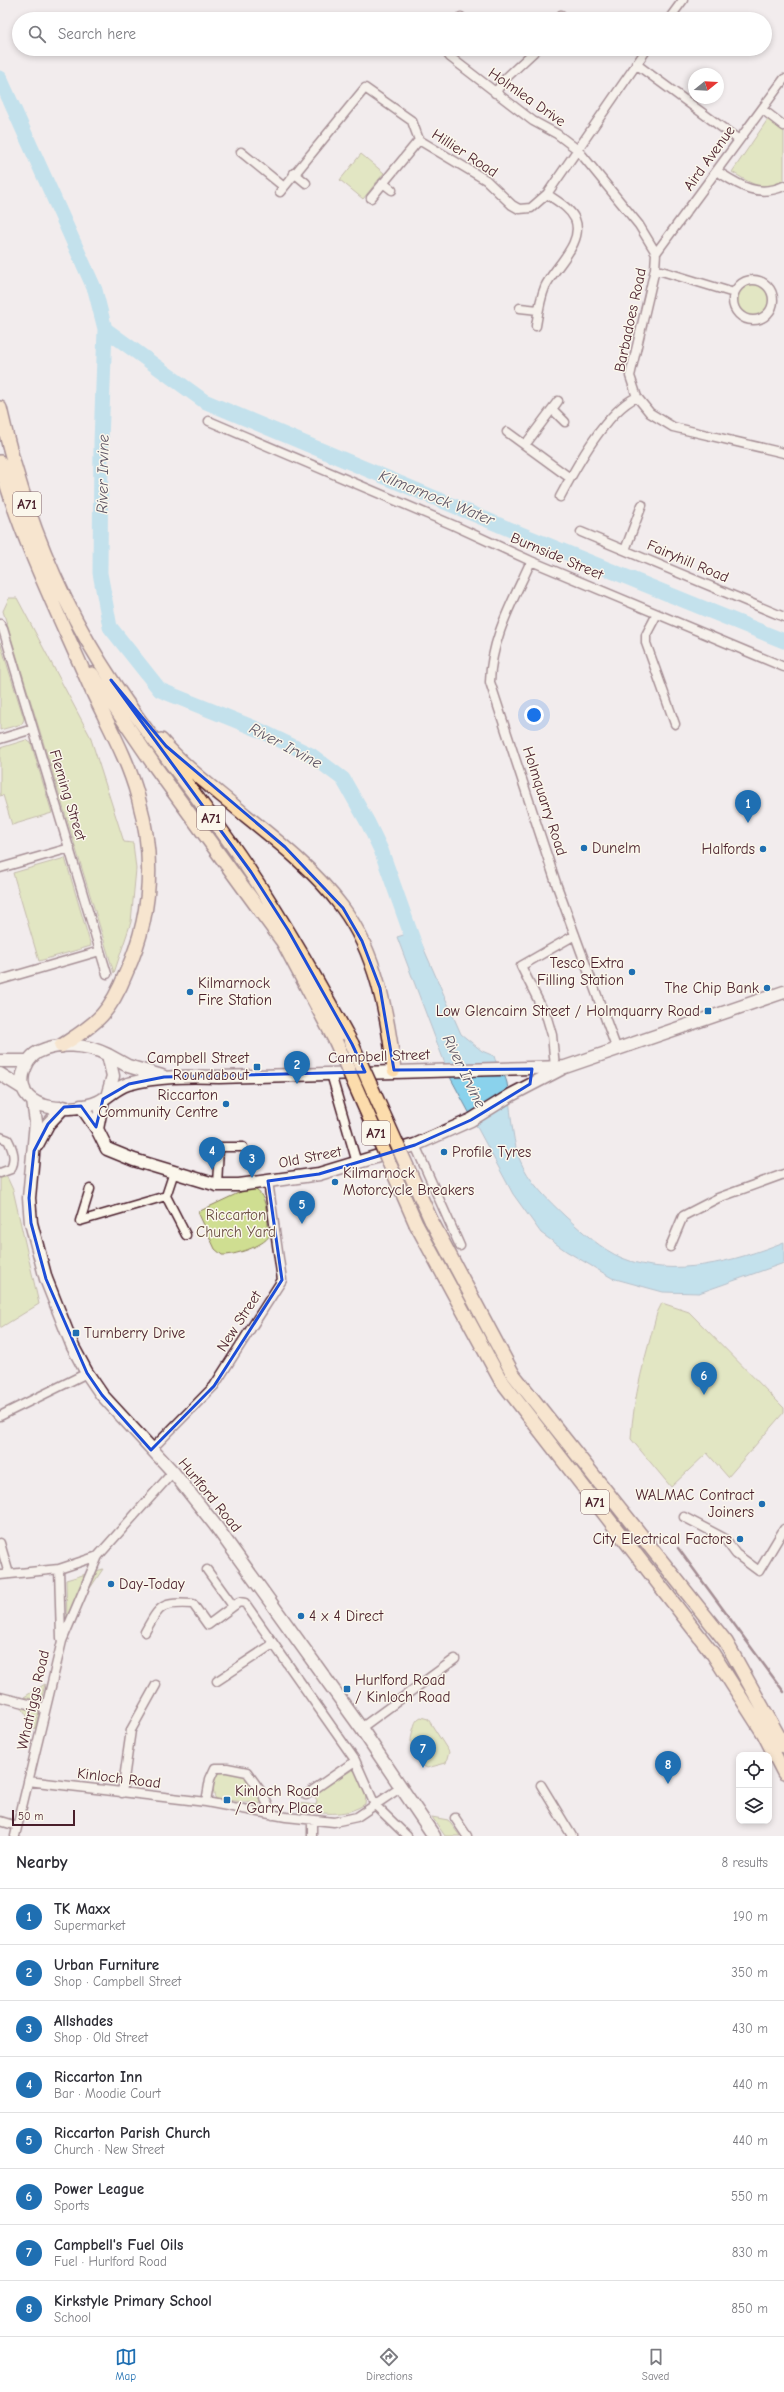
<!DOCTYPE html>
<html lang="en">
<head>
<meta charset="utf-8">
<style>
  :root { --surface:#fff; --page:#f2f2f3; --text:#2b2b33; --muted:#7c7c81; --line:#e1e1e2; --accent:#1f6fb2 }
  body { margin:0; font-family:"Comic Neue",sans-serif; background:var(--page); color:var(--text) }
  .controls { position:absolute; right:12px; bottom:12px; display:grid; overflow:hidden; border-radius:8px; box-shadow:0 2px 6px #0003 }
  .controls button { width:36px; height:36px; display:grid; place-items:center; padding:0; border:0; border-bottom:1px solid var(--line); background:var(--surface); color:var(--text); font:20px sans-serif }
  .compass { position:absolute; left:688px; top:68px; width:36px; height:36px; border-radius:50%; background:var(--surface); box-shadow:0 2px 6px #0003; rotate:72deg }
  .scale { position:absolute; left:12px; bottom:10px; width:63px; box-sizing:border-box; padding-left:4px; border:2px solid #4a1f2b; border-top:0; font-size:11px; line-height:14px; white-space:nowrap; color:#4a1f2b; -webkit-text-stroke:3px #fbf7ec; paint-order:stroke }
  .you { position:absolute; left:534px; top:715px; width:14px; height:14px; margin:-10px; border:3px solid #fff; border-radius:50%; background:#1a73e8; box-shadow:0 0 0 6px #1a73e833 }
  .badge { display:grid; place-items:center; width:26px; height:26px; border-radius:50%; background:var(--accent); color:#fff; font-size:13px; font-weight:700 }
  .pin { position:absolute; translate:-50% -33px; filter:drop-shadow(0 1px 2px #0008) }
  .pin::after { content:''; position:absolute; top:21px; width:14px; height:12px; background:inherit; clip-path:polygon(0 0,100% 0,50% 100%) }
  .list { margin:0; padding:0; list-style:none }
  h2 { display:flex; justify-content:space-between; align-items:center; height:52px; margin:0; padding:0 16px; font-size:17px }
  h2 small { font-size:13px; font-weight:400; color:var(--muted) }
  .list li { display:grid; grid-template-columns:26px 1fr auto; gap:12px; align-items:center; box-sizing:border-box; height:56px; padding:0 16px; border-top:1px solid var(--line) }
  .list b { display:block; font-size:15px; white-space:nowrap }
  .list p { margin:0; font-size:13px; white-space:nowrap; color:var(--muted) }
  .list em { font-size:13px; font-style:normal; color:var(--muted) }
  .icon { flex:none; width:22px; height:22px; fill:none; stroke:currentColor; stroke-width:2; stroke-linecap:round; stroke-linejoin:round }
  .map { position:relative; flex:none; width:784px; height:1836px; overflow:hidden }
  .search { position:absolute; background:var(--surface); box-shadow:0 2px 6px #0003; left:12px; right:12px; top:12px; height:44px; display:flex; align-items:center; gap:10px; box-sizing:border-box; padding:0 14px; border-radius:22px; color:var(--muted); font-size:15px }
  .sheet { height:500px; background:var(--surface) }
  nav { display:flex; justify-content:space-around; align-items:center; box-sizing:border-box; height:56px; border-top:1px solid var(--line); background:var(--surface); font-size:11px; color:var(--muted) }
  nav a { display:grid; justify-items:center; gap:2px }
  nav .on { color:var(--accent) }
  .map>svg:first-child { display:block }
  .green { fill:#cfde91; stroke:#8c7e5e }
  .water { fill:#8ad2ec; stroke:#708a9f }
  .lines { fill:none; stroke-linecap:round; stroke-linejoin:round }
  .river { stroke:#8ad2ec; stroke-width:15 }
  .street-casing { stroke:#4a1f2b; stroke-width:11 }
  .secondary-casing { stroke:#4a1f2b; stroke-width:15 }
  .primary-casing { stroke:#4a1f2b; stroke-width:16 }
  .street { stroke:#fbf7ec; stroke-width:8 }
  .secondary { stroke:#fbf7ec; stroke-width:12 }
  .primary { stroke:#fcdcac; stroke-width:13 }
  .rail { stroke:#4a1f2b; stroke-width:2.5 }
  .primary-bridge-casing { stroke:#4a1f2b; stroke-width:16; stroke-linecap:butt }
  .primary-bridge { stroke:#fcdcac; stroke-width:13 }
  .marked { fill:none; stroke:#1d4ed8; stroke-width:3; stroke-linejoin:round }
  .poi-dot { fill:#1f6fb2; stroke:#fbf7ec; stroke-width:1.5 }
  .labels { text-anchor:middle; stroke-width:3; stroke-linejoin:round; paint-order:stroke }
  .shield { fill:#fbf7ec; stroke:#7f6065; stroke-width:1 }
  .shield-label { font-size:14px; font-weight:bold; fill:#4a1f2b }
  .street-label { font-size:15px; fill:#4a1f2b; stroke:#fbf7ec }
  .poi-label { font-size:15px; fill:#4a1f2b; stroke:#fbf7ec; text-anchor:start }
  .park-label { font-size:15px; fill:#6b4f44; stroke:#fbf7ec }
  .water-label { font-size:16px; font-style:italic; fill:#5d5565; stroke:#fbf7ec }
</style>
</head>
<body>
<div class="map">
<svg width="784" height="1836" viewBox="0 0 784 1836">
  <rect width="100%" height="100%" fill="#f2eced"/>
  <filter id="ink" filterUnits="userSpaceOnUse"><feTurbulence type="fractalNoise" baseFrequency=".025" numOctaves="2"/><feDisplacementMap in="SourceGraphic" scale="8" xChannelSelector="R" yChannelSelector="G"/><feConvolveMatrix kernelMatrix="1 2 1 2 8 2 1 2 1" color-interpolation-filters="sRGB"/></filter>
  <g filter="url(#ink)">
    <path class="green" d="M 768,119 L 784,132 L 784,180 C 762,193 751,183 732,172 Z
      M 361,154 L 384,173 L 363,199 L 340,180 Z
      M737 300a17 17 0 1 1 34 0a17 17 0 1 1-34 0Z
      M 9,598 L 17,598 L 90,736 L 124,842 L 133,843 L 136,869 L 131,922 L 114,973 L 3,611 Z
      M 0,642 L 24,719 L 22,724 L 0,730 Z
      M 26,740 L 31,743 L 52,813 L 12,825 L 3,795 L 0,796 L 0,748 Z
      M 65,858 L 91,946 L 39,961 L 13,873 Z
      M 4,1177 L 7,1177 L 13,1190 L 39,1304 L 0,1328 L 0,1178 Z
      M 249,1188 C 269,1189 267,1221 269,1236 C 264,1246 233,1256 222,1255 L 215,1249 L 198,1212 Z
      M 662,1303 L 689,1312 L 784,1408 L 784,1412 L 728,1477 L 707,1453 L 671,1487 L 631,1439 C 633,1396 646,1355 657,1313 Z
      M 103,1569 L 67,1622 L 66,1580 Z
      M 45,1684 L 41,1701 L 24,1697 Z
      M 22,1708 L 39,1712 L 35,1729 Z
      M 421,1717 L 428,1719 L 449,1752 L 446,1763 L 427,1768 C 412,1760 408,1746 413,1730 C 415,1724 415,1720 421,1717 Z
      M 352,1770 L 356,1771 L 366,1794 L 365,1804 C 344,1818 321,1813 298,1810 L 299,1803 L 316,1805 L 317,1800 L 314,1796 L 316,1793 Z
      M 228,1771 L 246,1777 L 264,1804 L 216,1799 C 211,1792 214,1779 218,1773 Z
      M 432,1817 L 448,1820 L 460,1836 L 445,1836 Z"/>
    <path class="water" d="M 416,931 L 461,1034 L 482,1051 L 494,1056 C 496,1065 505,1073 507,1083 C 511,1108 511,1134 519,1158 C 528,1181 548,1200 566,1217 C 583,1232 601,1249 622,1258 C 672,1279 736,1261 784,1242 L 784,1263 L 699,1293 L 663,1292 L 612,1278 L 566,1251 L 541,1233 L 513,1194 L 450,1077 L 397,937 Z"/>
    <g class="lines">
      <path class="river" d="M 0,78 L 95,290 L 105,329 L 101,442 L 100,573 L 110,627 L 160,690 L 257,729 L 311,755 L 343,779 L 368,823 L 381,850 L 417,951
        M 105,329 L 204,401 L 528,537 L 784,641"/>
      <defs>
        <path id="street" d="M 459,19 L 461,17
          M 558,19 L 561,15
          M 669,19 L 683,0
          M 444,49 L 450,57 L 533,121 L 557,134 L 578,150 L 639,225 L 656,253
          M 636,64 L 739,140
          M 495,93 L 506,78 L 537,49
          M 762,109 L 784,126
          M 241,152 L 284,187
          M 717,171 C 739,185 757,198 784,186
          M 294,173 L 306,183
          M 383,183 L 392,190
          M 280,192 L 365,88 L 412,121 L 419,140 L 486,180 L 512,205 L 519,209 L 531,208 L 547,194 L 647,49
          M 371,198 L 419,140
          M 656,253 L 655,269 L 630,376 L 637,397 L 650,413 L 673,427 L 784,453
          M 656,253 L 784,79
          M 655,269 L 734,293
          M733 300a20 20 0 1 1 40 0a20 20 0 1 1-40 0Z
          M 520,308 L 538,310
          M 536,326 C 538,313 540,299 545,287 C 554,267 585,243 575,219 C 570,208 557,201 547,194
          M 552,409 L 565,422
          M 209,421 L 453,525 L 531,561 L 784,667
          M 507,432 L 570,478
          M 525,445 L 558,401
          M 560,497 C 576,467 606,411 637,397
          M 581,532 L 784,617
          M 625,550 L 642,505
          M 531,561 C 513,601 491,638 490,682 L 557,886 L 617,1050
          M 657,614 L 646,635 L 646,643 L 675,724
          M 0,624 L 3,629 L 107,974
          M 0,739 L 33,729
          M 0,868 L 70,848
          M 0,980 L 100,951
          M 555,1067 L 552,1035 L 547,1018 L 521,966 L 575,935
          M 331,1074 L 357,1163
          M 0,1137 L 8,1140 C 13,1150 16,1158 11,1169 L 0,1173
          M 415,1145 L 460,1246
          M 217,1185 L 219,1147 L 243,1147
          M 90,1189 L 80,1221 L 166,1196 L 174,1172
          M 166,1196 L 186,1235
          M 670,1247 L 683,1216 L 718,1198 L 784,1174
          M 0,1416 L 87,1373
          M 151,1450 L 214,1386 L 282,1280 L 268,1181
          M 684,1517 L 724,1538 L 736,1554 L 759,1571 L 784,1529
          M 0,1543 L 9,1574
          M 59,1569 L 61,1638
          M 207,1570 L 233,1606
          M 0,1575 L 59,1569 L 98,1556
          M 145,1632 C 160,1605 161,1602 193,1604 L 208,1625 L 239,1602 L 245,1603 L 355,1760 L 375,1805 L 407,1836
          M 217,1681 L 273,1644
          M 0,1697 L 45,1708
          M 361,1728 L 455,1659
          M 28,1781 L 206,1802 L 286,1817 L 334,1822 L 357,1817 L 400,1788
          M 541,1785 L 572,1836
          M 122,1793 L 131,1730 L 156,1685
          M 306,1795 L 355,1761
          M 206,1802 L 210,1779 L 215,1768 L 227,1768 L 247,1772 L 262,1793 L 273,1815
          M 455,1818 L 467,1836
          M 0,1821 L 17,1826
          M 15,1836 L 62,1641 L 98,1556 L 173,1472
          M 312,1836 L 312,1820"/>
        <path id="secondary" d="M 108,1055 L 128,1066 L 162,1076
          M 0,1061 L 28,1061
          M 0,1074 L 24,1089
          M 108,1093 L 113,1076 L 108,1055 C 87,1044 59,1042 38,1052 C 29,1057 26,1065 23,1074 C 15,1114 75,1112 98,1102 C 109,1097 115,1088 128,1084 C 158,1076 188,1076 219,1077 L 565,1067 L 784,992
          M 33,1101 L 36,1122 L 29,1198 L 31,1223 L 46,1279 L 73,1347 L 87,1373 L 102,1395 L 173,1472 L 215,1525 L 361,1728 L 434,1836
          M 81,1106 L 97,1129 L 107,1149 L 134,1160 L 217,1185 L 239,1185 L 319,1174 L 415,1145 L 471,1120 L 511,1095 L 561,1069
          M 97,1129 L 103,1099
          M 37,1145 L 48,1124 L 64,1107"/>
        <path id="primary" d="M 0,408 C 21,504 58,600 113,682 C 156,748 208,807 251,873 C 288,928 320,986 352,1044
          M 0,462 C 21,539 57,611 89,684 C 106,722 127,756 138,797 C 155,857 152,916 126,973 C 120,988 113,1003 102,1015 C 90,1028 75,1037 61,1046
          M 92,674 L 154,765 L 283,942 L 336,1042
          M 161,740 C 185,768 217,791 245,815 C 280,843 315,871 342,907 C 376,952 388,1016 394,1070
          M 431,1220 L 513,1374 L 726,1642 L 784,1746
          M 416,1224 L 500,1379 L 713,1654 L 764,1734 L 784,1773"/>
      </defs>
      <use href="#street" class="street-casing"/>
      <use href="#secondary" class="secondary-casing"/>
      <use href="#primary" class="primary-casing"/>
      <use href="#street" class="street"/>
      <use href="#secondary" class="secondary"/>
      <use href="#primary" class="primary"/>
      <path class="rail" d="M 678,1548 L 784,1692"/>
      <defs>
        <path id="primary-bridge" d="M 336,1042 L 416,1224
          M 352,1044 L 431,1220"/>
      </defs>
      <use href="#primary-bridge" class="primary-bridge-casing"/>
      <use href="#primary-bridge" class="primary-bridge"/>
    </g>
  </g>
  <path d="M0 0H784V1836H0ZM 111,680 L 166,746 L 285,847 L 343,908 L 362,941 L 380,988 L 394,1070 L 532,1069 L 530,1084 L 471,1120 L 415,1145 L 319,1174 L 268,1181 L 282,1280 L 214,1386 L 151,1450 L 102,1395 L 87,1373 L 46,1279 L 31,1223 L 29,1198 L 34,1151 L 48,1124 L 64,1107 L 81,1106 L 96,1127 L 103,1099 L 129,1084 L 164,1077 L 365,1072 L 352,1044 L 288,930 L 251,872 Z" fill="#f2eced" fill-opacity=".55" fill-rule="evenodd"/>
  <path class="marked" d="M 111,680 L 166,746 L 285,847 L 343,908 L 362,941 L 380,988 L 394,1070 L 532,1069 L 530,1084 L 471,1120 L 415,1145 L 319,1174 L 268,1181 L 282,1280 L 214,1386 L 151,1450 L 102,1395 L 87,1373 L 46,1279 L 31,1223 L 29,1198 L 34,1151 L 48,1124 L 64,1107 L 81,1106 L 96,1127 L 103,1099 L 129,1084 L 164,1077 L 365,1072 L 352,1044 L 288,930 L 251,872 Z"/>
  <g class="poi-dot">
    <circle cx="584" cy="848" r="4"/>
    <circle cx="763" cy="849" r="4"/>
    <circle cx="632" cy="972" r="4"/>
    <circle cx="767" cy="988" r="4"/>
    <circle cx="190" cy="992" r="4"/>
    <rect x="704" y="1007" width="8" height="8" rx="2"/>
    <rect x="253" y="1063" width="8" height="8" rx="2"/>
    <circle cx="226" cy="1104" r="4"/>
    <circle cx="444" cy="1152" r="4"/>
    <circle cx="335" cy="1182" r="4"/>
    <rect x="72" y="1329" width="8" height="8" rx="2"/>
    <circle cx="762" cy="1504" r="4"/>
    <circle cx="740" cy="1539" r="4"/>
    <circle cx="111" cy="1584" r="4"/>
    <circle cx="301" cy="1616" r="4"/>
    <rect x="343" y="1685" width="8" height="8" rx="2"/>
    <rect x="223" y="1796" width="8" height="8" rx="2"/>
  </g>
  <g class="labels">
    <g class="shield">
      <rect x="13" y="492" width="28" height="24" rx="3"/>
      <rect x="197" y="806" width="28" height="24" rx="3"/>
      <rect x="362" y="1121" width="28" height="24" rx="3"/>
      <rect x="581" y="1490" width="28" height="24" rx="3"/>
    </g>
    <g class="shield-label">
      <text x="27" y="509">A71</text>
      <text x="211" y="823">A71</text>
      <text x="376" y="1138">A71</text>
      <text x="595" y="1507">A71</text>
    </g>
    <g class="street-label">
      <text transform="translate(527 97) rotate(35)" y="5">Holmlea Drive</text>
      <text transform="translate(465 153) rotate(33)" y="5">Hillier Road</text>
      <text transform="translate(709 158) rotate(-54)" y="5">Aird Avenue</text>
      <text transform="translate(630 320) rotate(-78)" y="5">Barbadoes Road</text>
      <text transform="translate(557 556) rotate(23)" y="5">Burnside Street</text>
      <text transform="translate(688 561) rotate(23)" y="5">Fairyhill Road</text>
      <text transform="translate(68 795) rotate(73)" y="5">Fleming Street</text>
      <text transform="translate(545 801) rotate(72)" y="5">Holmquarry Road</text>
      <text transform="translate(379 1056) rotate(-2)" y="5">Campbell Street</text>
      <text transform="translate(310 1157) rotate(-11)" y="5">Old Street</text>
      <text transform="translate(239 1321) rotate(-57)" y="5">New Street</text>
      <text transform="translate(210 1495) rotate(51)" y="5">Hurlford Road</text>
      <text transform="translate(33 1700) rotate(-77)" y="5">Whatriggs Road</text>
      <text transform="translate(119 1778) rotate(7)" y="5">Kinloch Road</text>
    </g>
    <g class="poi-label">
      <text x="592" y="853">Dunelm</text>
      <text x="755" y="854" text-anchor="end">Halfords</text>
      <text x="624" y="968" text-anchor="end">Tesco Extra<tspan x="624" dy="17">Filling Station</tspan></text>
      <text x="198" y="988">Kilmarnock<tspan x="198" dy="17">Fire Station</tspan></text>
      <text x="759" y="993" text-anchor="end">The Chip Bank</text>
      <text x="700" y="1016" text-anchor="end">Low Glencairn Street / Holmquarry Road</text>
      <text x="249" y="1063" text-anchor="end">Campbell Street<tspan x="249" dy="17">Roundabout</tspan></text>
      <text x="218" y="1100" text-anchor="end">Riccarton<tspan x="218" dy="17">Community Centre</tspan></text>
      <text x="452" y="1157">Profile Tyres</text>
      <text x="343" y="1178">Kilmarnock<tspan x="343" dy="17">Motorcycle Breakers</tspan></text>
      <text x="84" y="1338">Turnberry Drive</text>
      <text x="754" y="1500" text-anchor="end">WALMAC Contract<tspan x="754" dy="17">Joiners</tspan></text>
      <text x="732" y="1544" text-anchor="end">City Electrical Factors</text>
      <text x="119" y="1589">Day-Today</text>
      <text x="309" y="1621">4 x 4 Direct</text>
      <text x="355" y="1685">Hurlford Road<tspan x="355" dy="17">/ Kinloch Road</tspan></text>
      <text x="235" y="1796">Kinloch Road<tspan x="235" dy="17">/ Garry Place</tspan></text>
    </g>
    <g class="park-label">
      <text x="236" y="1220">Riccarton<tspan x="236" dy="17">Church Yard</tspan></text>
    </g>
    <g class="water-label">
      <text transform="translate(102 474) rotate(-89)" y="6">River Irvine</text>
      <text transform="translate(437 497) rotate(22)" y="6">Kilmarnock Water</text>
      <text transform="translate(286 745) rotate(28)" y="6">River Irvine</text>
      <text transform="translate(465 1071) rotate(64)" y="6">River Irvine</text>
    </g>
  </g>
</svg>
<div class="controls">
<button><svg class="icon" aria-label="locate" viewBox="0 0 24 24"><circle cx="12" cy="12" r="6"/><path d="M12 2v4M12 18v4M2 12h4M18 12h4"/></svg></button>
<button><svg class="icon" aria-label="layers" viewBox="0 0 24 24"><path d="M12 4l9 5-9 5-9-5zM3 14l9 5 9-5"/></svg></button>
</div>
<svg class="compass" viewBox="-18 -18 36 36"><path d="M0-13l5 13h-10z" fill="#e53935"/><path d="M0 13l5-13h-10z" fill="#7c7c81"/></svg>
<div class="scale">50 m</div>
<div class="you"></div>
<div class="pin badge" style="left:748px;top:823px">1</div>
<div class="pin badge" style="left:297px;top:1084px">2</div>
<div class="pin badge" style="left:252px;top:1178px">3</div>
<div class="pin badge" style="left:212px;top:1170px">4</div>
<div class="pin badge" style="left:302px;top:1224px">5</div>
<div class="pin badge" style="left:704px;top:1395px">6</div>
<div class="pin badge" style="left:423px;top:1768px">7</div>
<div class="pin badge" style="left:668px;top:1784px">8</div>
<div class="search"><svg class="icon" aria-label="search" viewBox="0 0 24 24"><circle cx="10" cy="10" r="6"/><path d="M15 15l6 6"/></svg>Search here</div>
</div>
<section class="sheet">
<h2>Nearby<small>8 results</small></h2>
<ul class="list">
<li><span class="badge">1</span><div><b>TK Maxx</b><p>Supermarket</p></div><em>190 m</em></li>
<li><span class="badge">2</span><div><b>Urban Furniture</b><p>Shop · Campbell Street</p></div><em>350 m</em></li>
<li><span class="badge">3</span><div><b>Allshades</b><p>Shop · Old Street</p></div><em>430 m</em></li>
<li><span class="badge">4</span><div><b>Riccarton Inn</b><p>Bar · Moodie Court</p></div><em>440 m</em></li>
<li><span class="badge">5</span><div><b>Riccarton Parish Church</b><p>Church · New Street</p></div><em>440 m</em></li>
<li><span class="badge">6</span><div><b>Power League</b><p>Sports</p></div><em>550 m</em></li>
<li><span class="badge">7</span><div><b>Campbell's Fuel Oils</b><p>Fuel · Hurlford Road</p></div><em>830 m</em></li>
<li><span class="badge">8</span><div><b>Kirkstyle Primary School</b><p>School</p></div><em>850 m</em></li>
</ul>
</section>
<nav>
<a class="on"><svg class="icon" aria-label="map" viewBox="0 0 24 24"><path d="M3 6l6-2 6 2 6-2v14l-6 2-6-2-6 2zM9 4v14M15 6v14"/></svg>Map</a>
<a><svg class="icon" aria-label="directions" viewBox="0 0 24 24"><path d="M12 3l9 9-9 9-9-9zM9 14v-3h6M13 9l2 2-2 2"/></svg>Directions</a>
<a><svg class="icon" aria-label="saved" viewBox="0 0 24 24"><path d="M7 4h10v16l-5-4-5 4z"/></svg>Saved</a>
</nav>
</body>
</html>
